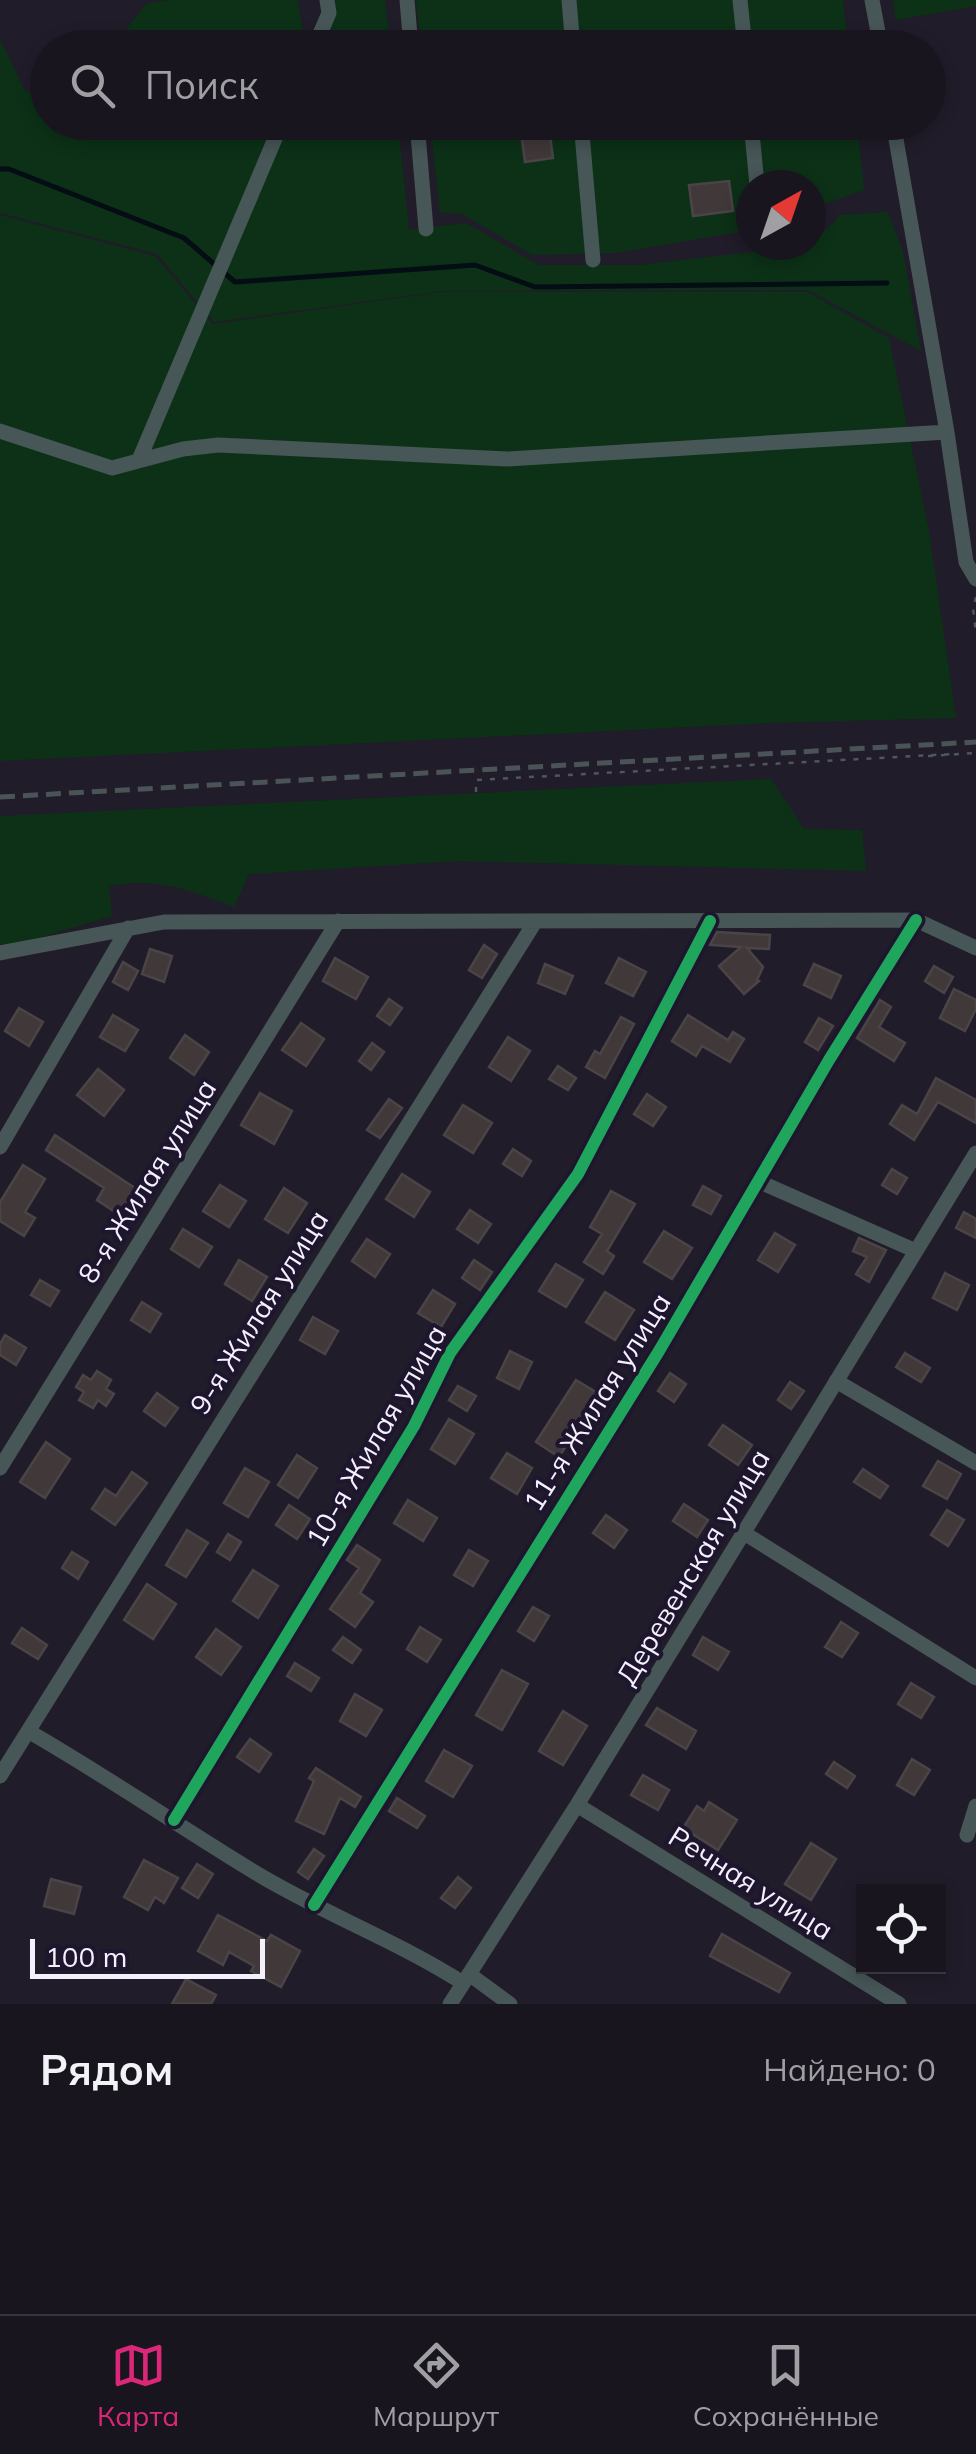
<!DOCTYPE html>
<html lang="ru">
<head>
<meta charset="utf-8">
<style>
  :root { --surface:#18151f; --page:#211e28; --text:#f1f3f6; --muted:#9f9fa4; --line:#36343d; --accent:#db2777 }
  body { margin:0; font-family:Mulish,sans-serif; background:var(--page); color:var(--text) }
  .controls { position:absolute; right:30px; bottom:30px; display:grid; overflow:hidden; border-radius:0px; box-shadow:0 5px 15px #0003 }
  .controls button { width:90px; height:90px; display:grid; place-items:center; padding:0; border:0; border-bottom:2px solid var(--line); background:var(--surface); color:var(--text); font:50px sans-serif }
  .compass { position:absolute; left:736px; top:170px; width:90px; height:90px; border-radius:50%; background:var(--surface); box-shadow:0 5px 15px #0003; rotate:40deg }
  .scale { position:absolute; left:30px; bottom:25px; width:235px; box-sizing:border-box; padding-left:10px; border:5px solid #f4f1fc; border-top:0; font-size:28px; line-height:35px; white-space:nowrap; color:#f4f1fc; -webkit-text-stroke:8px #1e162f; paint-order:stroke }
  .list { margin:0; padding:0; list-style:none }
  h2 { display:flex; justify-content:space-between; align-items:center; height:130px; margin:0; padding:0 40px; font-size:42px }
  h2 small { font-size:32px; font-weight:400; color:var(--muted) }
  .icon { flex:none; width:55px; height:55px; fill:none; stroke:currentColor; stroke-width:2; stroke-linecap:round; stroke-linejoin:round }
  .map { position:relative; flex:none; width:976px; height:2004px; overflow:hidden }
  .search { position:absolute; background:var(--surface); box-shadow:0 5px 15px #0003; left:30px; right:30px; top:30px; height:110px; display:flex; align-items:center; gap:25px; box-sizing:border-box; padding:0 35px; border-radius:55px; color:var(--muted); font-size:38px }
  .sheet { height:310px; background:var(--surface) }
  nav { display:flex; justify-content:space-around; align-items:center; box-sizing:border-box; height:140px; border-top:2px solid var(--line); background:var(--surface); font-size:28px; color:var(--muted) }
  nav a { display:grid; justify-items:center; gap:5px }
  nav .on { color:var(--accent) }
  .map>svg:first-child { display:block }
  .green { fill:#0c3117 }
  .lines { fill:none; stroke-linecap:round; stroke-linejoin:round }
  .stream { stroke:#040d13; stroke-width:5 }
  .building { fill:#413839; stroke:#4b4447; stroke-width:2.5 }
  .path { stroke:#4e575a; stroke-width:2.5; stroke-dasharray:5 8; stroke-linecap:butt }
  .minor { stroke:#475657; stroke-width:15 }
  .rail { stroke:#4a5456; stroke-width:5; stroke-dasharray:15 8; stroke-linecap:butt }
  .cycleway-casing { stroke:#1e162f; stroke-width:19 }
  .cycleway { stroke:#20a55d; stroke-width:12 }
  .labels { text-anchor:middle; stroke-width:8; stroke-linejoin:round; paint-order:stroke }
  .street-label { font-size:28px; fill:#f4f1fc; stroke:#1e162f }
</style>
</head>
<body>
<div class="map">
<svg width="976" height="2004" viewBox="0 0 976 2004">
  <rect width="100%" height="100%" fill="#201c29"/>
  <path class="green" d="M 171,0 L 298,0 L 304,40 L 335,16 L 334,0 L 385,0 L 391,47 L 111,48 L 147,3 Z
    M 416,0 L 843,0 L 848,47 L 421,47 Z
    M 893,0 L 976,0 L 976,6 L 896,20 Z
    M 0,39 L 25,91 L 47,98 L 48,122 L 398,123 L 409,230 L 466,223 L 539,265 L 639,265 L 811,245 L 840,215 L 888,212 L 903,252 L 921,351 L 808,290 L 444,291 L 214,322 L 157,254 L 0,213 Z
    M 430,123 L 857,123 L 864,190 L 811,209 L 811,185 L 751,185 L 751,230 L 615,253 L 532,255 L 462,214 L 440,212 Z
    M 0,215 L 155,256 L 213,324 L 442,292 L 807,292 L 889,338 L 929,531 L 956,718 L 769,723 L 0,761 Z
    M 771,779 L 804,829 L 862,830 L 866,871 L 460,861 L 249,874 L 234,907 C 188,890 159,877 109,886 L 112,916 L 12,946 L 0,944 L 0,816 Z"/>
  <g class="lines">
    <path class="stream" d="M 0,169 L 9,169 L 184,238 L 235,282 L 475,265 L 535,287 L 887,283"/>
  </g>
  <path class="building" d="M 549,128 L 553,158 L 525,162 L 521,132 Z
    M 729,181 L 733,211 L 693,216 L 689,185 Z
    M 717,932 L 770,935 L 769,949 L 747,948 L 763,967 L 757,980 L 759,981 L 744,994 L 719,966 L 741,947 L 710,945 Z
    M 484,945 L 497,954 L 482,978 L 469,970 Z
    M 150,949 L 172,956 L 164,982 L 142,974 Z
    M 335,958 L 368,977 L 356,999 L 323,981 Z
    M 619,958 L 646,972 L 633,996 L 606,983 Z
    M 123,962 L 138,971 L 128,990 L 113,982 Z
    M 545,964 L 573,976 L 565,994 L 538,983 Z
    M 814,964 L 841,976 L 831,998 L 804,985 Z
    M 934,966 L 953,977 L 944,993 L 925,981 Z
    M 954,989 L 976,1000 L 976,1009 L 965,1031 L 940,1018 Z
    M 389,999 L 402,1008 L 390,1025 L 377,1016 Z
    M 880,1000 L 891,1007 L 879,1027 L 905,1043 L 894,1061 L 857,1038 Z
    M 19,1008 L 43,1022 L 29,1046 L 5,1031 Z
    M 113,1015 L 138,1030 L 125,1051 L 100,1037 Z
    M 688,1015 L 728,1040 L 733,1032 L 744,1039 L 730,1062 L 702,1046 L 696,1056 L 672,1041 Z
    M 621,1017 L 634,1024 L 605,1078 L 586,1067 L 595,1051 L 600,1054 Z
    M 819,1018 L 833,1026 L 818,1050 L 805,1042 Z
    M 301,1023 L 324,1039 L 306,1066 L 282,1050 Z
    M 185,1035 L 209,1052 L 194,1075 L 170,1058 Z
    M 508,1037 L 530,1051 L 511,1081 L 489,1067 Z
    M 372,1043 L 384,1052 L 371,1070 L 359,1061 Z
    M 558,1066 L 576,1078 L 568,1090 L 549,1079 Z
    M 98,1069 L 124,1090 L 104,1116 L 77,1095 Z
    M 936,1078 L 976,1100 L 976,1123 L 938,1102 L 914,1140 L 890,1124 L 902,1105 L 917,1114 Z
    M 260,1093 L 292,1111 L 274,1144 L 241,1125 Z
    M 647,1094 L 666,1107 L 653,1126 L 634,1114 Z
    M 389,1099 L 402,1108 L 380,1138 L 367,1130 Z
    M 463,1105 L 492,1123 L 473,1153 L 444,1135 Z
    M 55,1135 L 138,1190 L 121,1216 L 97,1200 L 104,1188 L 46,1150 Z
    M 513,1149 L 531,1161 L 522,1176 L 503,1164 Z
    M 23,1165 L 45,1179 L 25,1212 L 35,1218 L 24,1236 L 0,1221 L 0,1202 Z
    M 892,1169 L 907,1178 L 897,1194 L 882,1185 Z
    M 402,1174 L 430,1192 L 414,1217 L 386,1199 Z
    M 220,1185 L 246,1201 L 229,1227 L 203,1211 Z
    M 703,1186 L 721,1196 L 711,1214 L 693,1205 Z
    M 284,1188 L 307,1203 L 288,1233 L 265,1219 Z
    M 611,1191 L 635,1204 L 607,1251 L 614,1256 L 603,1274 L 584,1262 L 602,1234 L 590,1227 Z
    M 470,1210 L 491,1224 L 478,1243 L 457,1229 Z
    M 964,1212 L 976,1219 L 976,1238 L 956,1228 Z
    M 183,1229 L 212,1247 L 199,1267 L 171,1249 Z
    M 664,1231 L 692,1248 L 672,1279 L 644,1262 Z
    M 775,1233 L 795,1245 L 778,1272 L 758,1260 Z
    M 859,1238 L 886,1250 L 869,1282 L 856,1274 L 867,1257 L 853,1251 Z
    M 367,1239 L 390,1254 L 375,1277 L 352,1261 Z
    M 239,1260 L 267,1277 L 252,1301 L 225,1284 Z
    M 474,1260 L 492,1272 L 480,1290 L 462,1278 Z
    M 556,1264 L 583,1280 L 566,1307 L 539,1291 Z
    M 945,1273 L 969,1285 L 957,1310 L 933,1298 Z
    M 40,1280 L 59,1291 L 50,1306 L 31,1295 Z
    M 433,1290 L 455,1304 L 441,1327 L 418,1313 Z
    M 605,1292 L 634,1310 L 615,1340 L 586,1322 Z
    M 142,1302 L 161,1314 L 150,1332 L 131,1320 Z
    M 313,1317 L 338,1331 L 325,1354 L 300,1340 Z
    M 5,1335 L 26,1348 L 16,1365 L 0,1355 L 0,1344 Z
    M 510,1351 L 532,1362 L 519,1389 L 497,1378 Z
    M 905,1353 L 930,1368 L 921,1382 L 896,1367 Z
    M 97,1371 L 111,1380 L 106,1389 L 114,1394 L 106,1406 L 98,1400 L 93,1408 L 79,1400 L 84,1392 L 76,1387 L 83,1375 L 91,1380 Z
    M 670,1373 L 686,1384 L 674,1402 L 658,1391 Z
    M 576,1380 L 599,1394 L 559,1457 L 536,1442 Z
    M 790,1382 L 804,1391 L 791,1409 L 778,1400 Z
    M 458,1386 L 476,1396 L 467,1411 L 449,1400 Z
    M 157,1393 L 178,1408 L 165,1426 L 144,1411 Z
    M 449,1419 L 474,1434 L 455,1464 L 431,1449 Z
    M 723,1425 L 752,1445 L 738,1465 L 709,1445 Z
    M 46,1442 L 70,1459 L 45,1498 L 20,1482 Z
    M 507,1453 L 532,1468 L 517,1494 L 491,1478 Z
    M 297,1455 L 317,1468 L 298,1498 L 278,1485 Z
    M 938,1461 L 961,1474 L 947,1499 L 923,1486 Z
    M 245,1468 L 269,1482 L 248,1517 L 224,1503 Z
    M 863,1469 L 888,1486 L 880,1498 L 854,1482 Z
    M 132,1472 L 147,1483 L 115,1525 L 92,1509 L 105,1489 L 116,1496 Z
    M 408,1500 L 437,1518 L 423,1541 L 394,1523 Z
    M 684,1504 L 708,1520 L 697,1537 L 673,1521 Z
    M 289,1505 L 310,1519 L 297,1539 L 276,1525 Z
    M 947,1510 L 964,1520 L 948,1546 L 931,1535 Z
    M 606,1515 L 627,1530 L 614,1548 L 593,1533 Z
    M 187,1530 L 208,1543 L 186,1577 L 166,1565 Z
    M 228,1534 L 241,1542 L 230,1560 L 217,1552 Z
    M 357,1545 L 380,1560 L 360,1593 L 373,1602 L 355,1627 L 330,1609 L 359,1568 L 347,1560 Z
    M 469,1550 L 488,1561 L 473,1586 L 454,1575 Z
    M 72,1552 L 88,1562 L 78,1579 L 62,1568 Z
    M 253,1570 L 278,1586 L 258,1618 L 233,1601 Z
    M 147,1584 L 176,1604 L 153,1639 L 124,1620 Z
    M 533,1607 L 549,1616 L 534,1641 L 518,1631 Z
    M 841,1622 L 858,1633 L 842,1657 L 825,1647 Z
    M 420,1627 L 441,1640 L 427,1662 L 407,1649 Z
    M 22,1628 L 47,1645 L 38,1659 L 12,1643 Z
    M 216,1629 L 241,1647 L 221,1675 L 196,1657 Z
    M 343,1637 L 361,1650 L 352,1663 L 333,1650 Z
    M 703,1637 L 729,1652 L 718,1670 L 693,1655 Z
    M 295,1663 L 319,1678 L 311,1691 L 287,1676 Z
    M 502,1670 L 528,1684 L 502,1730 L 476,1715 Z
    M 911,1683 L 934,1697 L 921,1718 L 898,1704 Z
    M 355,1694 L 382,1710 L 366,1736 L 340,1721 Z
    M 657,1708 L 696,1731 L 686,1749 L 646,1725 Z
    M 563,1711 L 587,1726 L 563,1765 L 539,1751 Z
    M 250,1739 L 271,1754 L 259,1772 L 237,1757 Z
    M 444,1750 L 472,1766 L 453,1797 L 426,1781 Z
    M 912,1759 L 930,1770 L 914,1795 L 897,1785 Z
    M 834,1762 L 855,1776 L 847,1788 L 826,1774 Z
    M 316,1768 L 361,1797 L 355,1807 L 340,1798 L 324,1834 L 296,1821 L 314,1781 L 309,1778 Z
    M 643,1775 L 669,1790 L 658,1810 L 631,1795 Z
    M 397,1798 L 425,1816 L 417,1828 L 389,1811 Z
    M 709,1802 L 737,1820 L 718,1850 L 683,1828 L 697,1806 L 704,1811 Z
    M 811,1843 L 836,1859 L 811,1900 L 785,1884 Z
    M 314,1849 L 324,1856 L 308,1879 L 298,1872 Z
    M 144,1860 L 178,1878 L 164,1903 L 155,1897 L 148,1910 L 124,1897 Z
    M 197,1864 L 213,1874 L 198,1898 L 182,1888 Z
    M 458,1877 L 471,1888 L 455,1908 L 441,1898 Z
    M 51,1879 L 81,1887 L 74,1914 L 44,1906 Z
    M 218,1915 L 267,1941 L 271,1935 L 300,1951 L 281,1987 L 251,1971 L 254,1966 L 229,1952 L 223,1965 L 198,1951 Z
    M 722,1934 L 790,1973 L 779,1992 L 710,1956 Z
    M 186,1979 L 216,1995 L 211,2004 L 172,2004 Z"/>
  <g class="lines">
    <path class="path" d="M 976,597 L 973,608 L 976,633
      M 928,756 L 976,753
      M 476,792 L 476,780 L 952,754"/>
    <path class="minor" d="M 407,0 L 411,48
      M 569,0 L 573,48
      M 740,0 L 745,48
      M 872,0 L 881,48
      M 314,48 L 329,13 L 327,0
      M 417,122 L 426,229
      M 581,122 L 593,260
      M 751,122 L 757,185
      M 893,122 L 947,432 L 966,562 L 976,579
      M 0,431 L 112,468 L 183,449 L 218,445 L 507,459 L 947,432
      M 139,460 L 282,122
      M 0,953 L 164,922 L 916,920 L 976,948
      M 0,1147 L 128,928
      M 760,1182 L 916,1251
      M 836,1381 L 976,1463
      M 0,1468 L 338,921
      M 744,1533 L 976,1678
      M 28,1731 C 108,1777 183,1829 261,1876 C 327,1915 399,1942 463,1983
      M 0,1776 L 535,922
      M 577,1805 L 899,2004
      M 174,1820 L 414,1426 L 450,1353 L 578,1174 L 710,921
      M 967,1835 L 976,1806
      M 314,1905 L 659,1351 L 829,1060 L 916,920
      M 469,1974 L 510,2004
      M 450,2004 L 577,1805 L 976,1153"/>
    <path class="rail" d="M 0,797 L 976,742"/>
    <defs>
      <path id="cycleway" d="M 174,1820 L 414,1426 L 450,1353 L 578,1174 L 710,921
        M 314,1905 L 659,1351 L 829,1060 L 916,920"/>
    </defs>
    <use href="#cycleway" class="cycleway-casing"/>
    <use href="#cycleway" class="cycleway"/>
  </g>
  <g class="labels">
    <g class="street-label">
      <text transform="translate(147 1181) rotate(-58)" y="10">8-я Жилая улица</text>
      <text transform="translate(259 1312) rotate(-58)" y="10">9-я Жилая улица</text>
      <text transform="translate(597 1402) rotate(-58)" y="10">11-я Жилая улица</text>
      <text transform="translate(376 1436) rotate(-60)" y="10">10-я Жилая улица</text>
      <text transform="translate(693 1567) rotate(-59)" y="10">Деревенская улица</text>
      <text transform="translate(751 1883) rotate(32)" y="10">Речная улица</text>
    </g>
  </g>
</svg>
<div class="controls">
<button><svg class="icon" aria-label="locate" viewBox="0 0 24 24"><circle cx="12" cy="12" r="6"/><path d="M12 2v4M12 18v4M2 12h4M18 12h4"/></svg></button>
</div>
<svg class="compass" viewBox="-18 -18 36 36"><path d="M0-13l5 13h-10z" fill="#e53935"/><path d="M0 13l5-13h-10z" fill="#9f9fa4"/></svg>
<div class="scale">100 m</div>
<div class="search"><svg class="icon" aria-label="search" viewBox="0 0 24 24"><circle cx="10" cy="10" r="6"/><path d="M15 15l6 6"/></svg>Поиск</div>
</div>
<section class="sheet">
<h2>Рядом<small>Найдено: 0</small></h2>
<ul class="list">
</ul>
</section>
<nav>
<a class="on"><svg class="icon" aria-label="map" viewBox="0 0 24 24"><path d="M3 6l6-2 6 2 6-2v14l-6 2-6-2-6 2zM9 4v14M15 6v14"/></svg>Карта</a>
<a><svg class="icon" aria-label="directions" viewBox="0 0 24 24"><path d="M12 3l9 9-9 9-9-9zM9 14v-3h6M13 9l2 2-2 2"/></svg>Маршрут</a>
<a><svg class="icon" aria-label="saved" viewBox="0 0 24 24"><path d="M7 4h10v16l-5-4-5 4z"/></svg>Сохранённые</a>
</nav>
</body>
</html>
